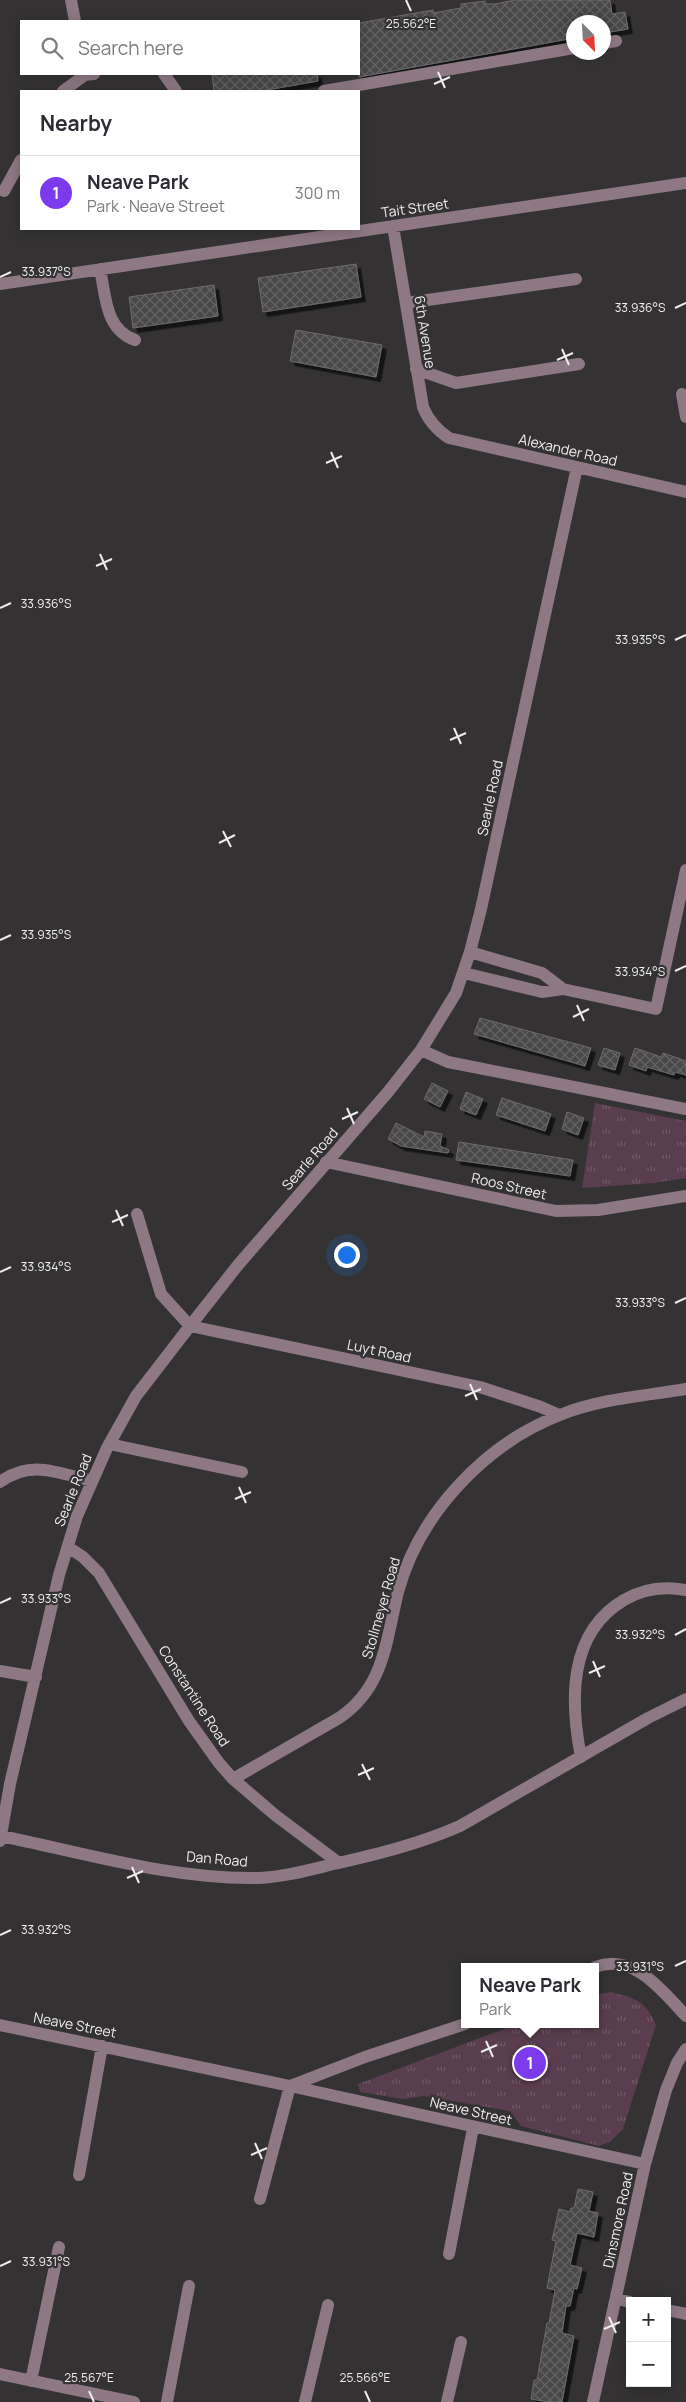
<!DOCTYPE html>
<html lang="en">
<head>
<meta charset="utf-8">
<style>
  :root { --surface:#fff; --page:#f2f2f3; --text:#2b2b33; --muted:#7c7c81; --line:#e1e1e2; --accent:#7c3aed }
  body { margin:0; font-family:Manrope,sans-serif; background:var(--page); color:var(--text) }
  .controls { position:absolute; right:15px; bottom:15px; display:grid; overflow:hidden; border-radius:0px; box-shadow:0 2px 12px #0003 }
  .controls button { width:45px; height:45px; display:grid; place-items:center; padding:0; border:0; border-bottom:1px solid var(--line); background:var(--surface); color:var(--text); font:25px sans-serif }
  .compass { position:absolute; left:566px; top:15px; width:45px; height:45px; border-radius:50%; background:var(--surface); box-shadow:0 2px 12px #0003; rotate:156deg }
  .you { position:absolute; left:346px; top:1254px; width:18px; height:18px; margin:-12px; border:4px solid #fff; border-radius:50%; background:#1a73e8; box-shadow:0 0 0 8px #1a73e833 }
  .badge { display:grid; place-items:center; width:32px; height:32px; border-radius:50%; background:var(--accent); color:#fff; font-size:16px; font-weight:700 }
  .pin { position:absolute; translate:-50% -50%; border:2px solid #fff; box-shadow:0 1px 5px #0006 }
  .popup { position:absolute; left:461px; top:1963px; width:138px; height:65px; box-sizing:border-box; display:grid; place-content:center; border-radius:0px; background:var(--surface); filter:drop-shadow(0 1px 4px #0005); font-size:16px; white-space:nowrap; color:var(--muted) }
  .popup b { font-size:19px; color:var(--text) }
  .popup::after { content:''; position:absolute; left:50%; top:100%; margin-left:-10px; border:10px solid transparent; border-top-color:var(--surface) }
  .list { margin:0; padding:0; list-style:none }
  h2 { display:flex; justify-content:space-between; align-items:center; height:65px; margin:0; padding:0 20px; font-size:21px }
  h2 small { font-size:16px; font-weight:400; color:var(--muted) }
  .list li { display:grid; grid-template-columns:32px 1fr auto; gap:15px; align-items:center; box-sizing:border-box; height:75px; padding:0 20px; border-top:1px solid var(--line) }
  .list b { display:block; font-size:19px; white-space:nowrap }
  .list p { margin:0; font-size:16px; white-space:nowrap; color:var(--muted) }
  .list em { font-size:16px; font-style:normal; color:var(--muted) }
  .icon { flex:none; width:28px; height:28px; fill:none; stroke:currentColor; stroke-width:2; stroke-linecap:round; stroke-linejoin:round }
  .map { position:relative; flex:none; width:686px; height:2402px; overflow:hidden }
  .search { position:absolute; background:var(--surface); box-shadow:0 2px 12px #0003; left:20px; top:20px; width:340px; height:55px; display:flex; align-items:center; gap:12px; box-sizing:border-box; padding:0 18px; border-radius:0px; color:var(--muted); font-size:19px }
  .panel { position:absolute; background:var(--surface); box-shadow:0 2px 12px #0003; left:20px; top:90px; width:340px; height:140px; border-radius:0px }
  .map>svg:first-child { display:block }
  .park { fill:url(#park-tufts) }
  .building { fill:url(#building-cross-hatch); stroke:#6d6a6c; filter:url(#shadow) }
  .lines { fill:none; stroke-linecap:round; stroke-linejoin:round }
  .minor { stroke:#8d7884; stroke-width:12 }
  .ticks { fill:none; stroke:#eeeced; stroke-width:2 }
  .labels { text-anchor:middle; stroke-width:4.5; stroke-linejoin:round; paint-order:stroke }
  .street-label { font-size:14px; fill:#eeeced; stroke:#343233 }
  .ticks-label { font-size:12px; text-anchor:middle; fill:#eeeced; stroke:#343233; stroke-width:4.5; stroke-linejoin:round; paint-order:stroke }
</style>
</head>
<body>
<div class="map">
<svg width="686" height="2402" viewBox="0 0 686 2402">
  <defs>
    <pattern id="park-tufts" width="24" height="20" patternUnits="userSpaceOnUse" patternTransform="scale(1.25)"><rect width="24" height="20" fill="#5a3d4e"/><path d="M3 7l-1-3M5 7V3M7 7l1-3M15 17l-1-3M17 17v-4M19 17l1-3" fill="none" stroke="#725968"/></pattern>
    <pattern id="building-cross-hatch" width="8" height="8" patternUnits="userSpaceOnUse" patternTransform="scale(1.25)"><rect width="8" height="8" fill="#494748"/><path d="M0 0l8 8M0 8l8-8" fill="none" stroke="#646263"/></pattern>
    <filter id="shadow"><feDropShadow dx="4.5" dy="4.5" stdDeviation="0" flood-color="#0009"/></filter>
  </defs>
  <rect width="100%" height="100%" fill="#343233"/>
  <path class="park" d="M 595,1103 L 686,1121 L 686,1178 L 655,1183 L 582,1188 Z
    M 611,1992 C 637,1999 645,2000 656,2025 L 623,2129 L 610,2142 L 599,2146 L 521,2126 L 510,2111 L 424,2096 L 404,2099 L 360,2092 L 358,2084 L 517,2024 L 595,2024 L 595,1995 Z"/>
  <path class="building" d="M 515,0 L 610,0 L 612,14 L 625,12 L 628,29 L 604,33 L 604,22 L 574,22 L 574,38 L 359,77 L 359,23 L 433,10 L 433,13 L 461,8 L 461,4 L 485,1 L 486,4 L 495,4 Z
    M 212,74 L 317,74 L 318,81 L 261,91 L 214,91 Z
    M 356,264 L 361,297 L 263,312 L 258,278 Z
    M 214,285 L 218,316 L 133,328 L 129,297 Z
    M 296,330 L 382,345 L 376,377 L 290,361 Z
    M 480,1018 L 591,1048 L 585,1066 L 474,1034 Z
    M 604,1048 L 620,1053 L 615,1070 L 598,1065 Z
    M 635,1048 L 661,1057 L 663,1053 L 686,1061 L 686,1075 L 675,1072 L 674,1075 L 647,1067 L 646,1071 L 629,1065 Z
    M 432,1083 L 448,1091 L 440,1107 L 424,1099 Z
    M 466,1092 L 483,1099 L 476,1115 L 460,1109 Z
    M 502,1098 L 551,1114 L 545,1131 L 496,1115 Z
    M 567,1112 L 584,1118 L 578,1135 L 562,1129 Z
    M 396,1123 L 424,1137 L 425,1131 L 442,1134 L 440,1146 L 449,1150 L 448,1153 L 401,1146 L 388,1139 Z
    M 459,1142 L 573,1160 L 570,1176 L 456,1160 Z
    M 578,2189 L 593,2192 L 589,2211 L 598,2213 L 594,2237 L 577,2233 L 570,2265 L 582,2268 L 577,2289 L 574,2288 L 570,2306 L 566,2306 L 562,2333 L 574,2336 L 562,2402 L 549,2402 L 531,2399 L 534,2380 L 537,2380 L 547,2323 L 549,2323 L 555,2290 L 547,2288 L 556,2241 L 552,2240 L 559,2209 L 570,2212 L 571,2208 L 574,2208 Z"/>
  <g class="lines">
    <path class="minor" d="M 71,0 L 75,21
      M 604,43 L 616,41
      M 164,74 L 176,91
      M 63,91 L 85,75 L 94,74
      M 324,91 L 574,48
      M 4,191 L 21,160
      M 393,226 L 423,407 C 428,420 437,430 449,438 L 686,492
      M 100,269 C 106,297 105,329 135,340
      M 0,284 L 686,183
      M 406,303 L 576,279
      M 416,369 L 456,383 L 579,364
      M 682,394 L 686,417
      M 470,952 L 542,973 L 563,989
      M 464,973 L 542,992 L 563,989 L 656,1009 L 686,870
      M 421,1050 L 448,1062 L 686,1109
      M 326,1162 L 556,1211 L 598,1210 L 686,1196
      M 137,1214 L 161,1294 L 190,1326 L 480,1387 L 541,1407 L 559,1415
      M 109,1444 L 242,1472
      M 0,1482 C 31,1459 58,1473 92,1481
      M 68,1547 L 83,1557 L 99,1573 L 189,1721 L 219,1763 L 233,1779 L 275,1815 L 339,1863
      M 0,1671 L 36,1677
      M 581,1757 C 570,1701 568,1633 624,1600 C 644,1588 664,1586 686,1590
      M 233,1779 L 339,1718 C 385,1687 386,1640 398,1592 C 419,1514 485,1444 560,1415 C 599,1399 644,1396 686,1389
      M 1,1836 C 84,1853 174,1880 259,1878 C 284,1877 309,1870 334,1864 C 378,1854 419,1844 460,1826 L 648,1718 L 686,1699
      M 0,1841 L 10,1784 L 59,1575 L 77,1516 L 107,1448 L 136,1396 L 190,1326 L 238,1265 L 388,1092 L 421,1050 L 456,993 L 470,952 L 481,909 L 577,467
      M 595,1967 C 634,1952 663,1992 686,2016
      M 0,2025 L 290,2086 L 645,2164
      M 79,2175 L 102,2046
      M 260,2199 L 290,2086 L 365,2057 L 465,2024
      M 449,2254 L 473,2128
      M 617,2299 L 630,2302
      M 667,2310 L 686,2314
      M 0,2374 L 134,2402
      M 31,2381 L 59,2247
      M 167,2402 L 189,2286
      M 305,2402 L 328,2305
      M 447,2402 L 461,2342
      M 593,2402 L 645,2164 L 666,2090 L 677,2063 L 686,2049"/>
  </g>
  <path class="ticks" d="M 406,0 L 411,11M 438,72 L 445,88M 434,84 L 450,77M 0,277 L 11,272M 675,308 L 686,303M 562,349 L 569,365M 557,360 L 573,353M 331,452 L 338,468M 326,463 L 342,456M 100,554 L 107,570M 96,566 L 112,559M 0,608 L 11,603M 675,640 L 686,635M 454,728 L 461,744M 450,740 L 466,733M 223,831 L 231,847M 219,843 L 235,835M 0,940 L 11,935M 675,971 L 686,966M 577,1005 L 584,1021M 573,1017 L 589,1009M 347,1108 L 354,1124M 342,1119 L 358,1112M 116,1210 L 123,1226M 112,1222 L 128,1215M 0,1272 L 11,1267M 675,1303 L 686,1298M 470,1384 L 477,1400M 465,1396 L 481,1389M 239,1487 L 246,1503M 235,1499 L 251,1492M 0,1603 L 11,1598M 675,1635 L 686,1629M 593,1661 L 600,1677M 589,1673 L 605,1666M 362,1764 L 370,1780M 358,1775 L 374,1768M 132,1867 L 139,1883M 127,1878 L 143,1871M 0,1935 L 11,1930M 675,1966 L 686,1961M 486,2041 L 493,2057M 481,2052 L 497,2045M 255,2143 L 262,2159M 251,2155 L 267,2148M 0,2266 L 11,2261M 609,2317 L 616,2333M 604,2329 L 620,2322M 89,2391 L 94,2402M 365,2391 L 370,2402"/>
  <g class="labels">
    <g class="street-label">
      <text transform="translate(415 208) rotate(-8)" y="5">Tait Street</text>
      <text transform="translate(425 332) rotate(81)" y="5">6th Avenue</text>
      <text transform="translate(568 450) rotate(13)" y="5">Alexander Road</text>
      <text transform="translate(490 798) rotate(-78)" y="5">Searle Road</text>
      <text transform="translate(310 1159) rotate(-49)" y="5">Searle Road</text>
      <text transform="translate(509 1186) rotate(13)" y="5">Roos Street</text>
      <text transform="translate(379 1351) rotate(12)" y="5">Luyt Road</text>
      <text transform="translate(73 1490) rotate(-68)" y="5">Searle Road</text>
      <text transform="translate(381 1608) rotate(-74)" y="5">Stollmeyer Road</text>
      <text transform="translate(194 1696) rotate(57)" y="5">Constantine Road</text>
      <text transform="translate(217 1859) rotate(5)" y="5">Dan Road</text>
      <text transform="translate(75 2025) rotate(11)" y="5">Neave Street</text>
      <text transform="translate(471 2111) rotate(13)" y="5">Neave Street</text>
      <text transform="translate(618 2220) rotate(-78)" y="5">Dinsmore Road</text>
    </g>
  </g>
  <g class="ticks-label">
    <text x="411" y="28">25.562°E</text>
    <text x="46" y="276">33.937°S</text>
    <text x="640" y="312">33.936°S</text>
    <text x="46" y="608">33.936°S</text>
    <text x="640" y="644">33.935°S</text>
    <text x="46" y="939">33.935°S</text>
    <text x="640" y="976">33.934°S</text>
    <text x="46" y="1271">33.934°S</text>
    <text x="640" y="1307">33.933°S</text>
    <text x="46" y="1603">33.933°S</text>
    <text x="640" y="1639">33.932°S</text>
    <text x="46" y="1934">33.932°S</text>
    <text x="640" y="1971">33.931°S</text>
    <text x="46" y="2266">33.931°S</text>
    <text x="89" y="2382">25.567°E</text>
    <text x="365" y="2382">25.566°E</text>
  </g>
</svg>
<div class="controls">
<button>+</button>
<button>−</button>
</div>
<svg class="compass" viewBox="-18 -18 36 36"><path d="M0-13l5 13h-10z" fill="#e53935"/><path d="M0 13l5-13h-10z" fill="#7c7c81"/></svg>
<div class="you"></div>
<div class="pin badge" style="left:530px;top:2063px">1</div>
<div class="popup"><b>Neave Park</b>Park</div>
<div class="search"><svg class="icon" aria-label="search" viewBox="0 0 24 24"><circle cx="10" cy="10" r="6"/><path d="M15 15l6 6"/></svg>Search here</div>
<section class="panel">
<h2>Nearby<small></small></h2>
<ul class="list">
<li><span class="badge">1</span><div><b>Neave Park</b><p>Park · Neave Street</p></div><em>300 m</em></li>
</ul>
</section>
</div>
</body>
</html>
